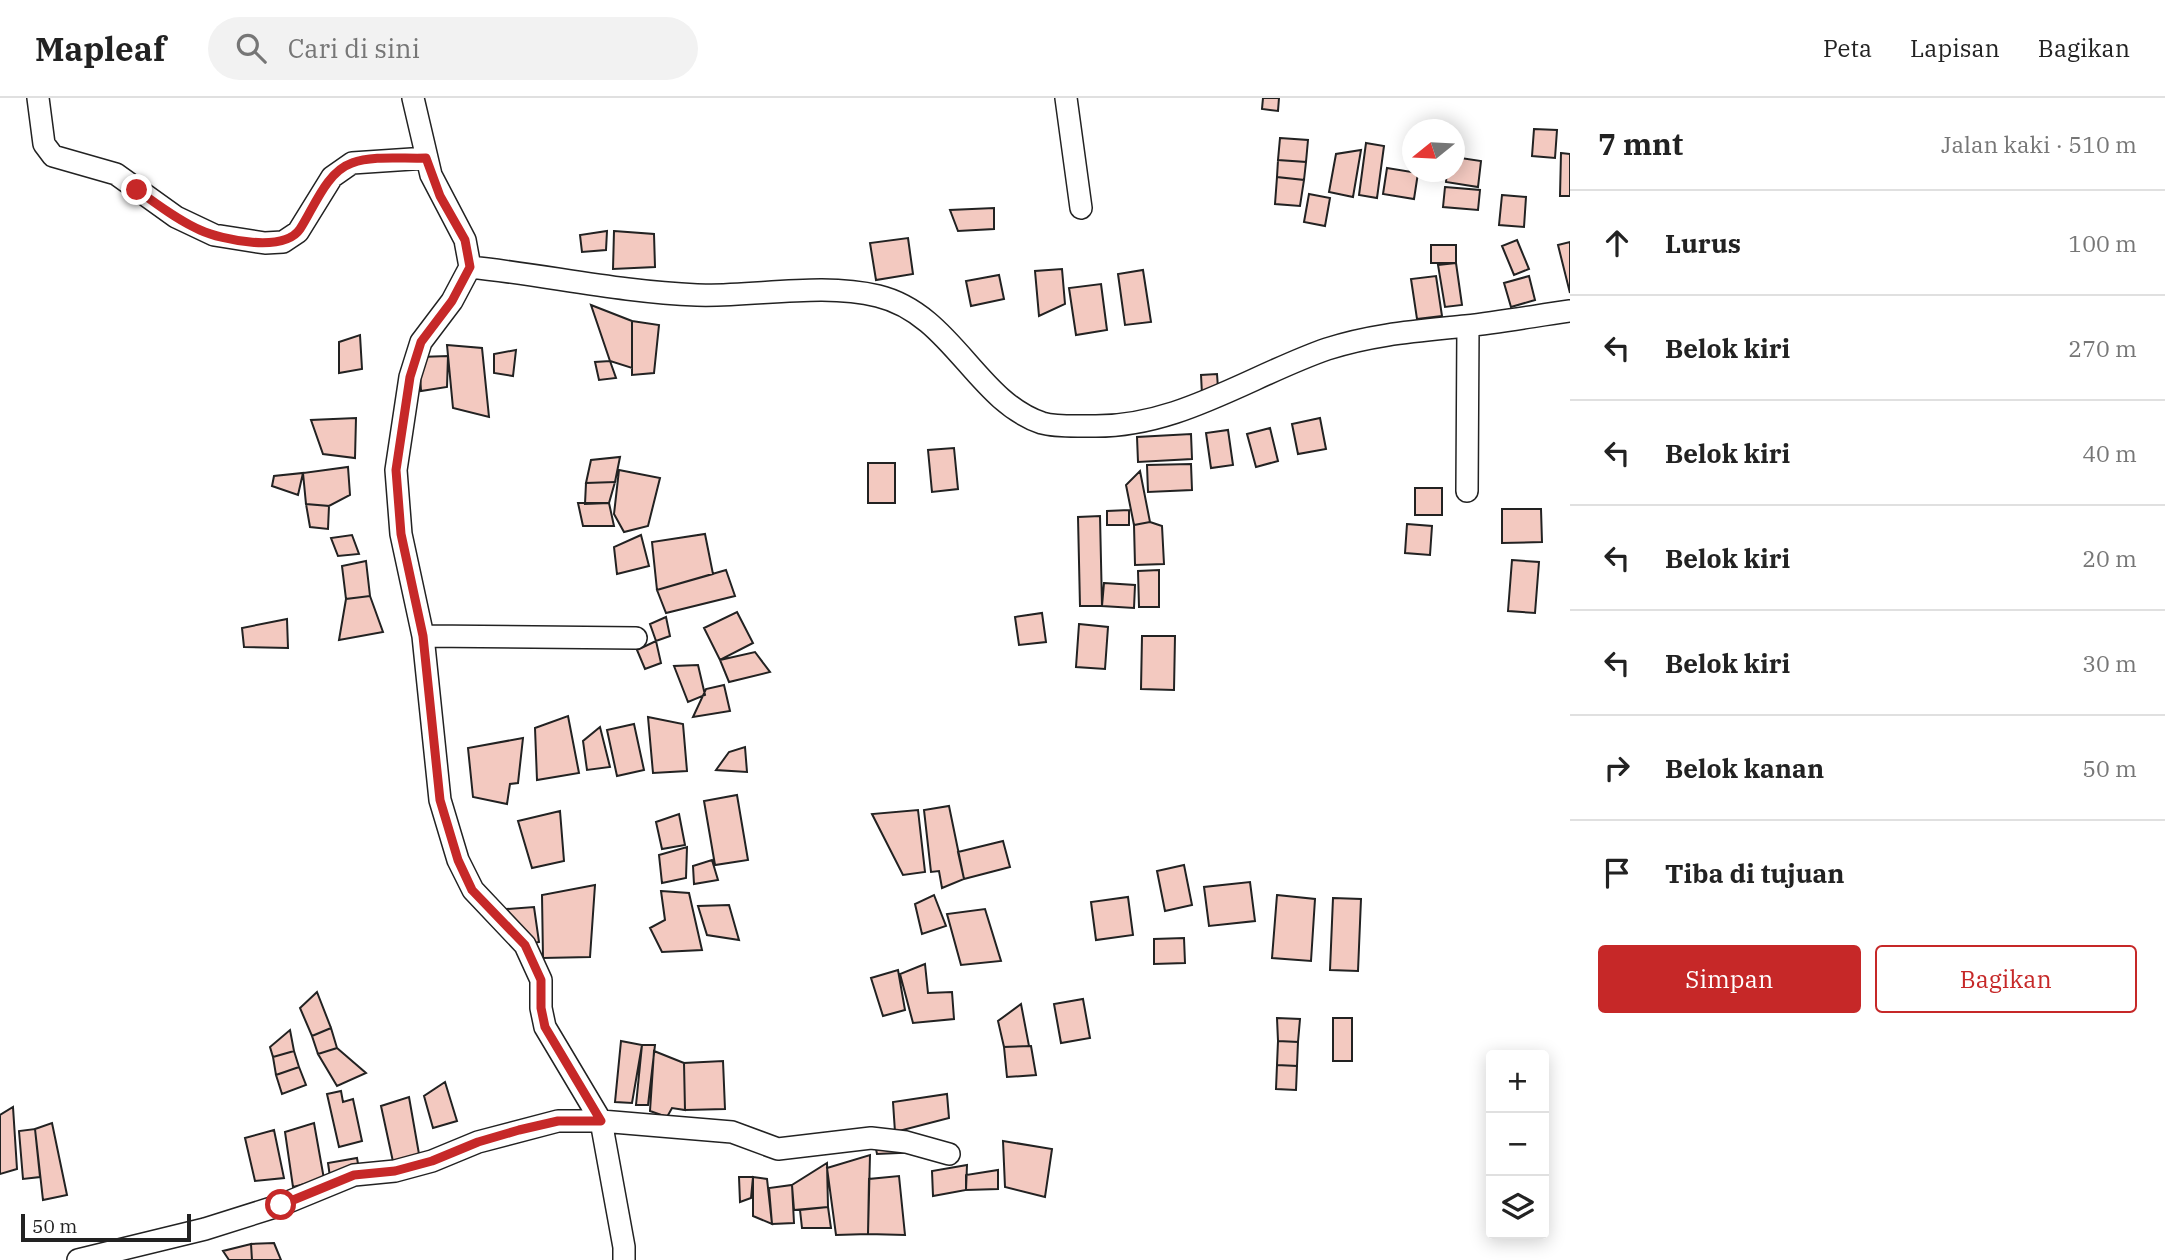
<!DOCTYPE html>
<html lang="id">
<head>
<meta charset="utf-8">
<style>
  :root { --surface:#fff; --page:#f2f2f2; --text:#222; --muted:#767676; --line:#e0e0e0; --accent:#c62828 }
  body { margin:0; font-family:"IBM Plex Serif",serif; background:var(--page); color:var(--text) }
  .controls { position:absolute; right:21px; bottom:21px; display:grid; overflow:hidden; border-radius:7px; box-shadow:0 4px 18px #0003 }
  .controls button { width:63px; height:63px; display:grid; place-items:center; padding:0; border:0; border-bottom:2px solid var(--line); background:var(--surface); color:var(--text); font:35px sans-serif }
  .compass { position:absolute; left:1402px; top:21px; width:63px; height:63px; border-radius:50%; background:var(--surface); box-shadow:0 4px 18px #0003; rotate:252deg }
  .scale { position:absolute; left:21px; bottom:18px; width:170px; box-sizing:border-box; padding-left:7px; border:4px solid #222; border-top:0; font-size:19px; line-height:24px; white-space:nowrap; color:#222; -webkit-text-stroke:5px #fff; paint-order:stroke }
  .stop { position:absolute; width:21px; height:21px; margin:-16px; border:5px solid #c62828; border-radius:50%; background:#fff }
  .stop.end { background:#c62828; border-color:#fff; box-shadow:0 2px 7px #0008 }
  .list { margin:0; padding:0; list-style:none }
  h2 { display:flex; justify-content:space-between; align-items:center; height:91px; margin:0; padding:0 28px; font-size:30px }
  h2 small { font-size:23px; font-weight:400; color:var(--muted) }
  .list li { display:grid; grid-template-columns:46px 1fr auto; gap:21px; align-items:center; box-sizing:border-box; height:105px; padding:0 28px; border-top:2px solid var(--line) }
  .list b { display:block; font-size:26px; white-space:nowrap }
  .list em { font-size:23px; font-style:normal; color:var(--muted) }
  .actions { display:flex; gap:14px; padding:21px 28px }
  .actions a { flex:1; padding:16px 0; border:2px solid var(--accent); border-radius:7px; text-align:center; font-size:24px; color:var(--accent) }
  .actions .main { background:var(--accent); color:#fff }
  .icon { flex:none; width:38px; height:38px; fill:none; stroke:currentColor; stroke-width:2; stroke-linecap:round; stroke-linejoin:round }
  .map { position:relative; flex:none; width:1570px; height:1162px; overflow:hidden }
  header { display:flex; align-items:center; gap:42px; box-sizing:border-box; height:98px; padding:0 35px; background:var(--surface); border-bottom:2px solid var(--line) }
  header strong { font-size:33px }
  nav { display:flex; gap:38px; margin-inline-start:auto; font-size:24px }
  .search { width:490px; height:63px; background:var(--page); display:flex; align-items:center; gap:18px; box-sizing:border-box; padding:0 24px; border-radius:38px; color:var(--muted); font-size:26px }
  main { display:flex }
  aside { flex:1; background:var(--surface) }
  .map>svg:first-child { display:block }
  .building { fill:#f3c9c0; stroke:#222; stroke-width:2 }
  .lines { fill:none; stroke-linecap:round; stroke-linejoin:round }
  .minor-casing { stroke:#222; stroke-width:24 }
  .minor { stroke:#fff; stroke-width:21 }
  .route { stroke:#c62828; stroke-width:9 }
</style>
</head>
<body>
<header>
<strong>Mapleaf</strong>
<div class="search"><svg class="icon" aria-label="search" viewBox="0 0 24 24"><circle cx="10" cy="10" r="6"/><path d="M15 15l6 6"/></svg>Cari di sini</div>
<nav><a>Peta</a><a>Lapisan</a><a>Bagikan</a></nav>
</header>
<main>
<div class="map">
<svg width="1570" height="1162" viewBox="0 0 1570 1162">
  <rect width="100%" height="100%" fill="#fff"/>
  <path class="building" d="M 1263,0 L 1279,0 L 1278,13 L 1262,11 Z
    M 1534,31 L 1557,32 L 1555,60 L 1532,58 Z
    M 1280,40 L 1308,42 L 1306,64 L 1278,62 Z
    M 1366,45 L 1384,48 L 1377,100 L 1359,97 Z
    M 1361,52 L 1353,99 L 1329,94 L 1336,56 Z
    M 1561,55 L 1570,56 L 1570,98 L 1560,98 Z
    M 1454,59 L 1481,63 L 1478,89 L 1446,84 L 1447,74 L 1454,74 Z
    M 1278,62 L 1306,64 L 1304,82 L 1277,79 Z
    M 1387,70 L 1418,75 L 1414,101 L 1383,96 Z
    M 1277,79 L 1304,82 L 1300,108 L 1275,106 Z
    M 1445,89 L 1480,92 L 1478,112 L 1443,109 Z
    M 1309,96 L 1330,100 L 1325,128 L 1304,124 Z
    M 1502,97 L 1526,99 L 1524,129 L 1499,127 Z
    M 994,110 L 994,131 L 958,133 L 950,112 Z
    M 607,133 L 606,152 L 582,154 L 580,137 Z
    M 614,133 L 654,136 L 655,169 L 613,171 Z
    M 908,140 L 913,176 L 876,182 L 870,145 Z
    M 1517,142 L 1529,171 L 1514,177 L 1502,148 Z
    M 1570,144 L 1570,195 L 1558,147 Z
    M 1431,147 L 1456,147 L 1456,165 L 1431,165 Z
    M 1456,165 L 1462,207 L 1445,209 L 1438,167 Z
    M 1062,171 L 1065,206 L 1039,218 L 1035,173 Z
    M 1143,172 L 1151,224 L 1125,227 L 1118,176 Z
    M 999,177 L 1004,201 L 971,208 L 966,183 Z
    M 1436,178 L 1442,218 L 1417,221 L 1411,181 Z
    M 1529,178 L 1535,202 L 1511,209 L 1504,185 Z
    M 1101,186 L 1107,232 L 1076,237 L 1069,190 Z
    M 591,207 L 632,223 L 632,270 L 610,263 Z
    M 632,223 L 659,227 L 654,275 L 632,277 Z
    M 360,237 L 362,271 L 339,275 L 339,244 Z
    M 447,247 L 482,250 L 489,319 L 453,310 Z
    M 516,252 L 513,278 L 494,275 L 494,256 Z
    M 448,258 L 447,289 L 421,293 L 419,259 Z
    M 610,263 L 616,280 L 599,282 L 595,264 Z
    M 1217,276 L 1218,290 L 1202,296 L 1201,277 Z
    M 356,320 L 355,360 L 323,356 L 311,322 Z
    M 1320,320 L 1326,351 L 1298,356 L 1292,326 Z
    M 1270,330 L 1278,363 L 1256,369 L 1247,336 Z
    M 1228,332 L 1233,367 L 1211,370 L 1206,335 Z
    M 1191,336 L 1192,361 L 1138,364 L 1137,339 Z
    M 954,350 L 958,391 L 932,394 L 928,352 Z
    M 620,359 L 615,384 L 586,385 L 591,362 Z
    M 868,365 L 895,365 L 895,405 L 868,405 Z
    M 1191,366 L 1192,392 L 1148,394 L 1147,367 Z
    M 348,369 L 350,397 L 329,408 L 306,406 L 303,375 Z
    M 619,372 L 660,380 L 648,428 L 624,434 L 614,416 Z
    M 1140,373 L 1150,424 L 1134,427 L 1126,387 Z
    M 303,375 L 298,397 L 272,388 L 274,378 Z
    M 615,384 L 609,405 L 585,406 L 586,385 Z
    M 1415,390 L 1442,390 L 1442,417 L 1415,417 Z
    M 578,405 L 609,405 L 614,428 L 583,428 Z
    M 306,406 L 329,408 L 328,431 L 310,429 Z
    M 1502,411 L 1541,411 L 1542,444 L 1502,445 Z
    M 1129,412 L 1129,427 L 1107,427 L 1107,413 Z
    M 1100,418 L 1102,508 L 1080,508 L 1078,419 Z
    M 1150,424 L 1162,428 L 1164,466 L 1135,467 L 1134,427 Z
    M 1407,426 L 1432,428 L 1430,457 L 1405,455 Z
    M 705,436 L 713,476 L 657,492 L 652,444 Z
    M 352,437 L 359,456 L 338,458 L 331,440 Z
    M 641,437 L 649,468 L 617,476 L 614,449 Z
    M 1512,462 L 1539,464 L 1535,515 L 1508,513 Z
    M 366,463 L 370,498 L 346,501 L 342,468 Z
    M 726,472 L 735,498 L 666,515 L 657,492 Z
    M 1159,472 L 1159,509 L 1139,509 L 1138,473 Z
    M 1104,485 L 1135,487 L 1134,510 L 1102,508 Z
    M 370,498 L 383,534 L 339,542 L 346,501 Z
    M 737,514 L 753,545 L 720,562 L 704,530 Z
    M 1042,515 L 1046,544 L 1019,547 L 1015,519 Z
    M 666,519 L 670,538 L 656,543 L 650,526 Z
    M 287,521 L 288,550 L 244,549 L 242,530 Z
    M 1079,526 L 1108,529 L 1105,571 L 1076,569 Z
    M 1142,538 L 1175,538 L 1174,592 L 1141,591 Z
    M 656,543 L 661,565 L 645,571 L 637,552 Z
    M 755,554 L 770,574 L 729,584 L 720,562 Z
    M 698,567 L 705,597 L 688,604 L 674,568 Z
    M 724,587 L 730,613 L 693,619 L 706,591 Z
    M 568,618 L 579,675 L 537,682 L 535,630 Z
    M 648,619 L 683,626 L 687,673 L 653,675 Z
    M 634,626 L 644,672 L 617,678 L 607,632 Z
    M 600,629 L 610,669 L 587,672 L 583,643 Z
    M 523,640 L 518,685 L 510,686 L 507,706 L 473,699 L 468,650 Z
    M 745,649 L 747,674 L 716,672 L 729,654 Z
    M 737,697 L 748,762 L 715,767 L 704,703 Z
    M 949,708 L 964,781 L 942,790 L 939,773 L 931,774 L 924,712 Z
    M 918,712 L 925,774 L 903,777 L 872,716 Z
    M 560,713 L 564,763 L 532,770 L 518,723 Z
    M 679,716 L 685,747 L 662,751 L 656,724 Z
    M 1003,743 L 1010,769 L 964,781 L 958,754 Z
    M 687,749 L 686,780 L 662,785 L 659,757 Z
    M 712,762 L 718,782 L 694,786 L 693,768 Z
    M 1184,767 L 1192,807 L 1165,813 L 1157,773 Z
    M 1250,784 L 1255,823 L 1209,828 L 1204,789 Z
    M 595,787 L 590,859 L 543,860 L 542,797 Z
    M 661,793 L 689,795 L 702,852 L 662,854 L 650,830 L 665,822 Z
    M 934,797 L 946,828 L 922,836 L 915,806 Z
    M 1277,797 L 1315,801 L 1311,863 L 1272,860 Z
    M 1128,799 L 1133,837 L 1096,842 L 1091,804 Z
    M 1333,800 L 1361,801 L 1358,873 L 1330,872 Z
    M 729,807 L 739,842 L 707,837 L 698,808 Z
    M 534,809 L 539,844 L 525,847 L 507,811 Z
    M 985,811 L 1001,863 L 961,867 L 947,816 Z
    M 1184,840 L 1185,865 L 1154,866 L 1154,841 Z
    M 925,866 L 928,895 L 952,894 L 954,921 L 913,925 L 900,876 Z
    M 898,872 L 905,912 L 883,918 L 871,880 Z
    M 317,894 L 331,930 L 312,938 L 300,910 Z
    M 1083,901 L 1090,940 L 1061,945 L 1054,906 Z
    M 1021,906 L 1029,948 L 1004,949 L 998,923 Z
    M 1277,920 L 1300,921 L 1298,944 L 1278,943 Z
    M 1333,920 L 1352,920 L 1352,963 L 1333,963 Z
    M 331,930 L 337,950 L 318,956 L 312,938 Z
    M 290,932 L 294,953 L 273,959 L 270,949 Z
    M 621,943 L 642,947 L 632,1005 L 615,1004 Z
    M 1278,943 L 1298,944 L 1297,968 L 1277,967 Z
    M 642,947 L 655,947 L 648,1007 L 636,1007 Z
    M 1031,948 L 1036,977 L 1007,979 L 1004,949 Z
    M 337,950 L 366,975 L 337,988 L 318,956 Z
    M 294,953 L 299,969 L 276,977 L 273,959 Z
    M 654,953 L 684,965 L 685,1012 L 672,1010 L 667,1019 L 650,1013 Z
    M 723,963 L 725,1011 L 685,1012 L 684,965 Z
    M 1277,967 L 1297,968 L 1296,992 L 1276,991 Z
    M 299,969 L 306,987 L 282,996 L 276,977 Z
    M 445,984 L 457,1023 L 433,1030 L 424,998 Z
    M 341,993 L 343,1004 L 353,1001 L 362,1043 L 339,1049 L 327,996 Z
    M 947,996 L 949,1020 L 895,1034 L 893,1004 Z
    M 409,999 L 419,1056 L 395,1073 L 381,1008 Z
    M 13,1009 L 17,1071 L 0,1076 L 0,1017 Z
    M 52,1025 L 67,1097 L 43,1102 L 35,1031 Z
    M 314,1025 L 324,1081 L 293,1089 L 285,1034 Z
    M 35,1031 L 40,1079 L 23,1081 L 19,1033 Z
    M 274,1032 L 284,1080 L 255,1083 L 245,1040 Z
    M 1003,1043 L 1052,1051 L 1045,1099 L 1005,1089 Z
    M 875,1046 L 922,1054 L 877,1056 Z
    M 870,1057 L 868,1136 L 836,1137 L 827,1070 Z
    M 357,1060 L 360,1077 L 331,1086 L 328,1065 Z
    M 827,1065 L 828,1109 L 794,1112 L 792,1087 Z
    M 967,1067 L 966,1092 L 933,1098 L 932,1073 Z
    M 998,1072 L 998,1091 L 966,1092 L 966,1077 Z
    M 899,1078 L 905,1137 L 868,1136 L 869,1081 Z
    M 739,1079 L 753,1079 L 751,1100 L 740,1104 Z
    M 753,1079 L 767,1081 L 772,1126 L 753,1118 Z
    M 792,1087 L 794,1125 L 772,1126 L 769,1090 Z
    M 828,1109 L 831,1130 L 802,1130 L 800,1112 Z
    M 274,1145 L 281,1162 L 252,1162 L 251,1146 Z
    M 251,1146 L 252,1162 L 229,1162 L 223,1153 Z"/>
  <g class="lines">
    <defs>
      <path id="minor" d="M 38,0 L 44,46 L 53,58 L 116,76 L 176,119 L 214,137 L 265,145 L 283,144 L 298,134 L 332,79 L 352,65 L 427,60
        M 413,0 L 431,77 L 465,142 L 470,169 L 452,203 L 421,244 L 410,279 L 396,372 L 401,436 L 423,538 L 440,702 L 458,762 L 473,792 L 525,847 L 541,882 L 541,910 L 545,929 L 601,1023 L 624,1149 L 624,1162
        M 1066,0 L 1081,110
        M 470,169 C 546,177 620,194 697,197 C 754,199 822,184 878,198 C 952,216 976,303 1042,325 C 1056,329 1075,328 1089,328 C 1176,331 1249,278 1327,251 C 1373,236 1418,233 1466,228 C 1500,224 1535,218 1570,213
        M 1467,393 L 1468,228
        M 423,538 L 636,540
        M 78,1162 L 205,1131 L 281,1107 L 354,1077 L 395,1073 L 432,1063 L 478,1044 L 558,1023 L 601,1023 L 732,1034 L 778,1051 L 871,1040 L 906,1044 L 949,1056"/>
    </defs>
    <use href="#minor" class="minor-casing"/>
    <use href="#minor" class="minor"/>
  </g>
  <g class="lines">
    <path class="route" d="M 137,92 C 157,106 177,122 200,132 C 222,142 284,155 300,131 C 314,110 326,74 352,65 C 373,57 404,61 426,60 L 440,98 L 465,142 L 470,169 L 452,203 L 421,244 L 410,279 L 396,372 L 401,436 L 423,538 L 440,702 L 458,762 L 472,792 L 525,847 L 541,882 L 541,910 L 545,929 L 601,1023 L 558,1023 L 519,1032 L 478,1044 L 432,1063 L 395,1073 L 354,1077 L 281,1107"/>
  </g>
</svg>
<div class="controls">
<button>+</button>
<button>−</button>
<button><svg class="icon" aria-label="layers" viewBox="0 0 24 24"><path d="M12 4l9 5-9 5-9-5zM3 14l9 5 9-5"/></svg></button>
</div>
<svg class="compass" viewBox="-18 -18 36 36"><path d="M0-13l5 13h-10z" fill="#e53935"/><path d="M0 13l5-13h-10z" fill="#767676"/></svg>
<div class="scale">50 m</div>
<div class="stop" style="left:281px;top:1107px"></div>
<div class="stop end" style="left:137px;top:92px"></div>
</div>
<aside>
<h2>7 mnt<small>Jalan kaki · 510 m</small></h2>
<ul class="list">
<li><svg class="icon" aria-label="ahead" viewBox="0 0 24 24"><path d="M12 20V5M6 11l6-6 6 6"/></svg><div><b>Lurus</b></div><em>100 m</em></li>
<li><svg class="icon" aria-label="left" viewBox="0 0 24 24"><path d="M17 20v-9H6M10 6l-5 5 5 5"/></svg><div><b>Belok kiri</b></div><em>270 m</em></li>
<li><svg class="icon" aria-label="left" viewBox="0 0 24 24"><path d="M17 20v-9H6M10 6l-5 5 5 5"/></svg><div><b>Belok kiri</b></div><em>40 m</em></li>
<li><svg class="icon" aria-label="left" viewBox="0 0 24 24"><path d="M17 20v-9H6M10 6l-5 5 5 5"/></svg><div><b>Belok kiri</b></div><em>20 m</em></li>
<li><svg class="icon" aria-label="left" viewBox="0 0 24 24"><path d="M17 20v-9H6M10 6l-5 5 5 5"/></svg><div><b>Belok kiri</b></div><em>30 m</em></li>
<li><svg class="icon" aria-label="right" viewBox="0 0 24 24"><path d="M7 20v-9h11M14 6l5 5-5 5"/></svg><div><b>Belok kanan</b></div><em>50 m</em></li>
<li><svg class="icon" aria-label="arrive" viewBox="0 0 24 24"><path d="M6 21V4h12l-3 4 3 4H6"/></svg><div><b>Tiba di tujuan</b></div></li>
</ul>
<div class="actions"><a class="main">Simpan</a><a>Bagikan</a></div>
</aside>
</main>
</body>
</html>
